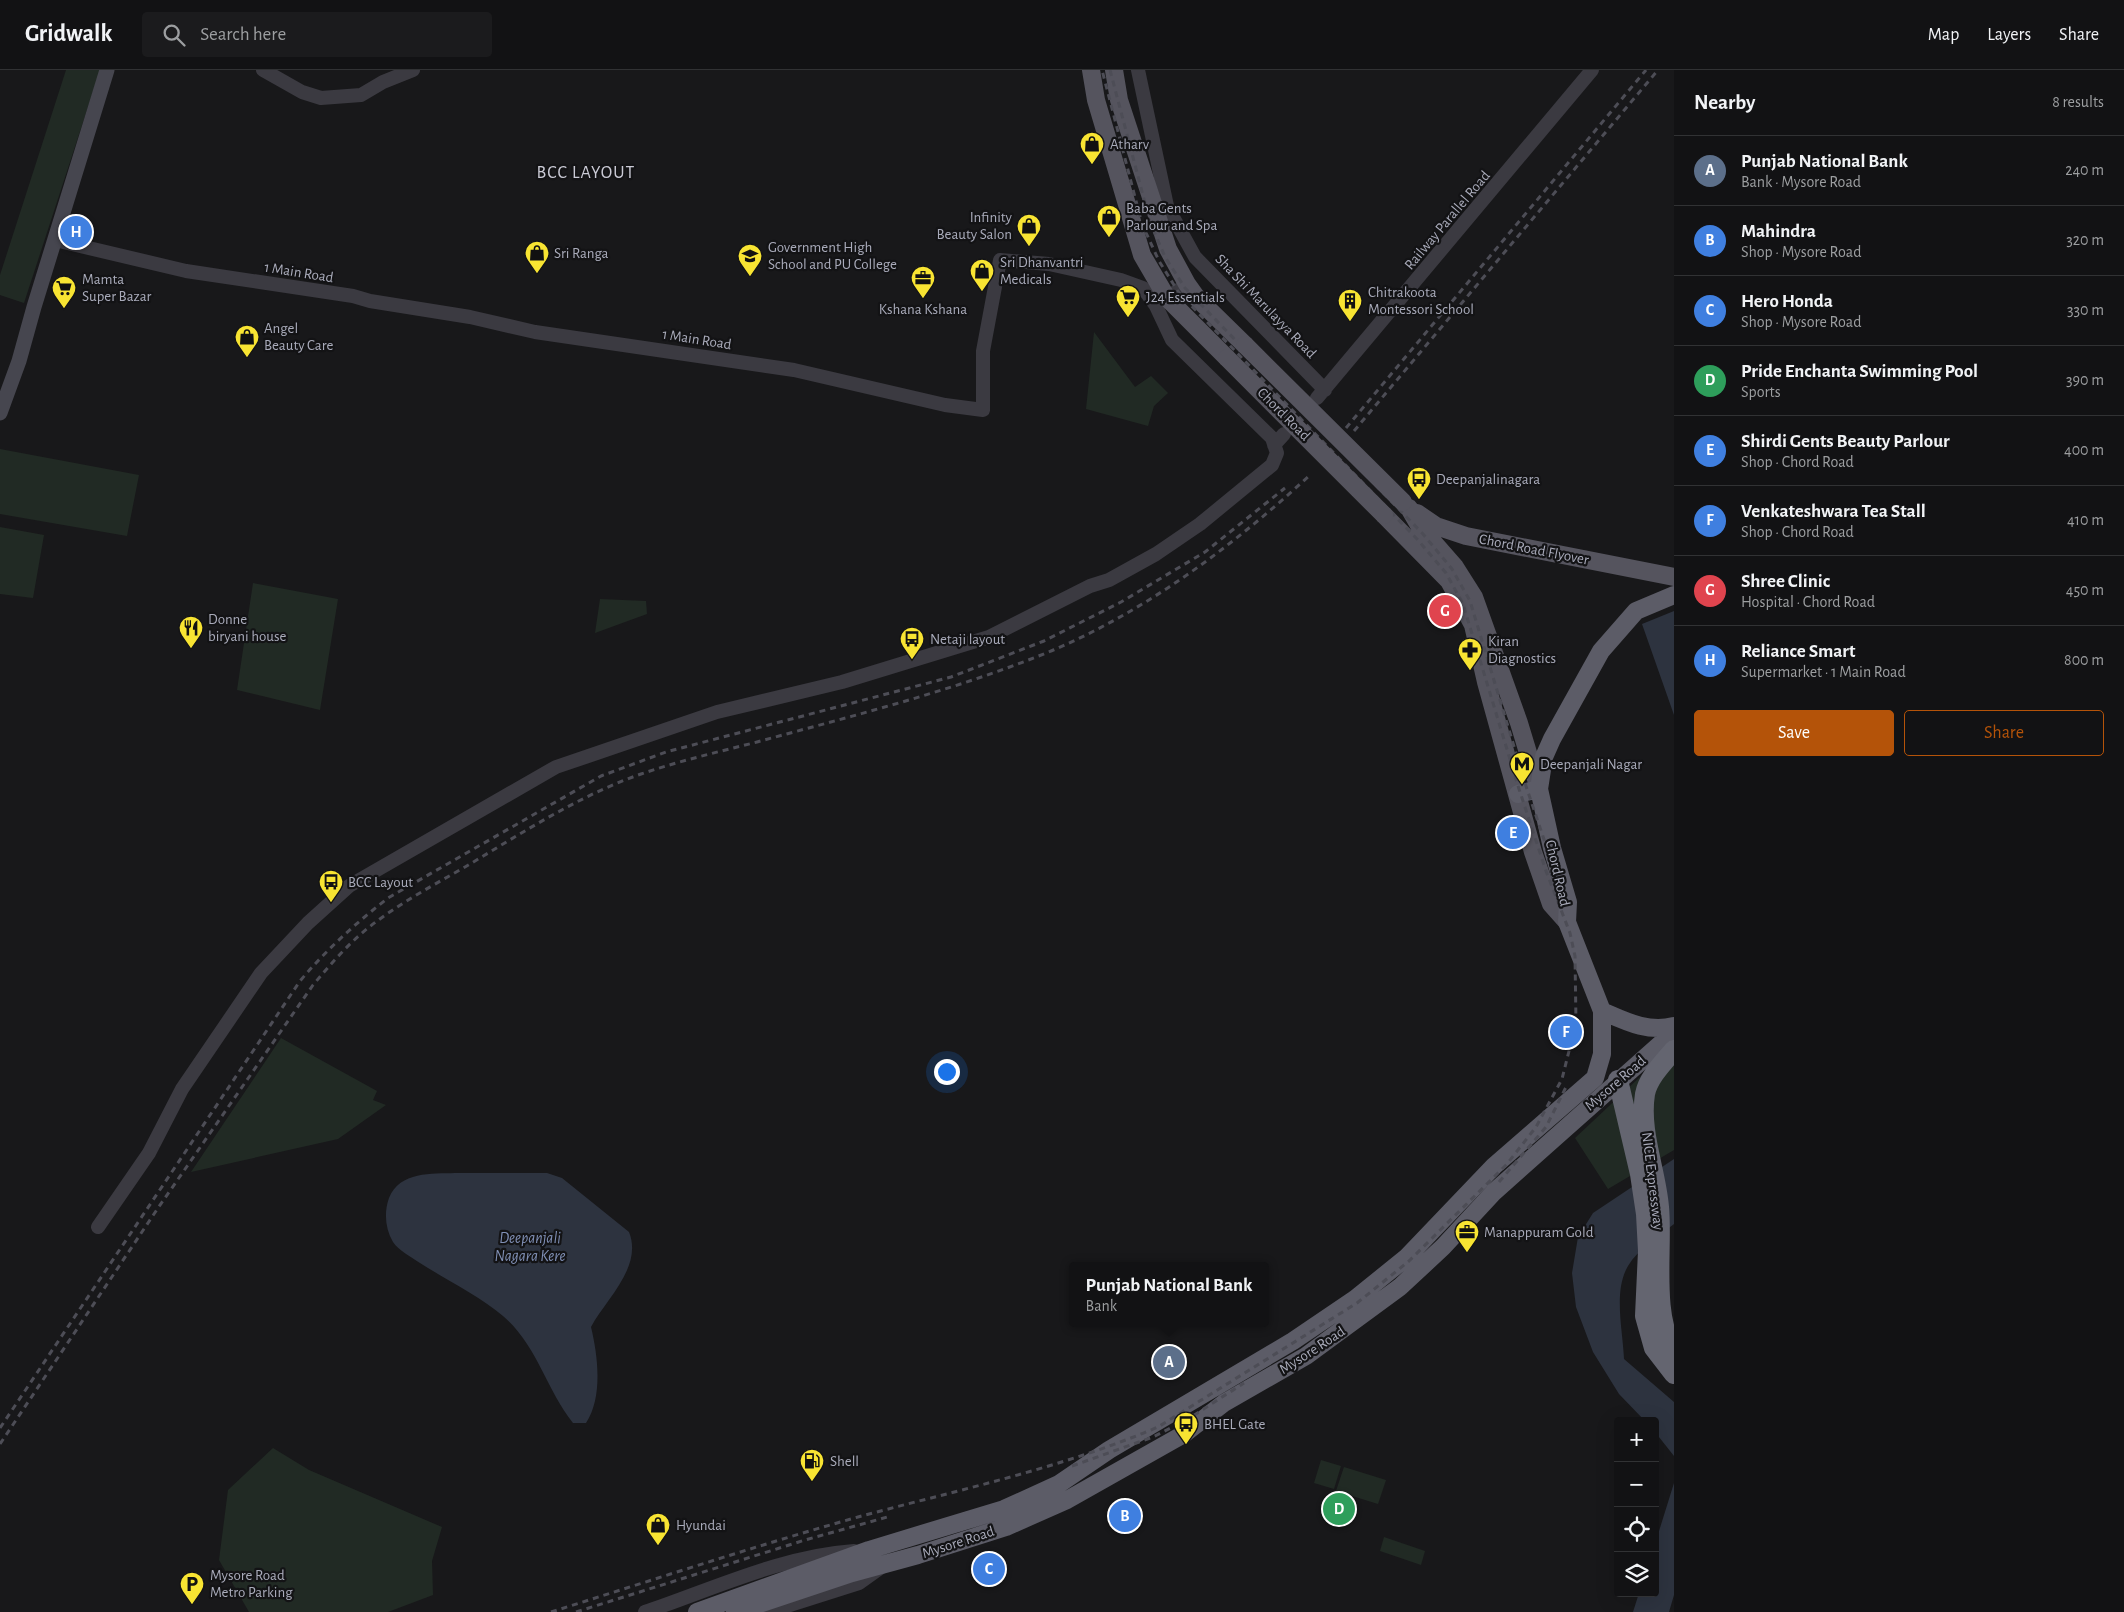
<!DOCTYPE html>
<html lang="en">
<head>
<meta charset="utf-8">
<style>
  :root { --surface:#121214; --page:#1b1b1d; --text:#f1f3f6; --muted:#9c9ea0; --line:#313234; --accent:#b45309 }
  body { margin:0; font-family:"Alegreya Sans",sans-serif; background:var(--page); color:var(--text) }
  .controls { position:absolute; right:15px; bottom:15px; display:grid; overflow:hidden; border-radius:5px; box-shadow:0 5px 20px #0002 }
  .controls button { width:45px; height:45px; display:grid; place-items:center; padding:0; border:0; border-bottom:1px solid var(--line); background:var(--surface); color:var(--text); font:25px sans-serif }
  .you { position:absolute; left:946px; top:1001px; width:18px; height:18px; margin:-12px; border:4px solid #fff; border-radius:50%; background:#1a73e8; box-shadow:0 0 0 8px #1a73e833 }
  .badge { display:grid; place-items:center; width:32px; height:32px; border-radius:50%; background:var(--accent); color:#fff; font-size:16px; font-weight:700 }
  .pin { position:absolute; translate:-50% -50%; border:2px solid #fff; box-shadow:0 1px 5px #0006 }
  .popup { position:absolute; left:1069px; top:1192px; width:200px; height:65px; box-sizing:border-box; display:grid; place-content:center; border-radius:5px; background:var(--surface); filter:drop-shadow(0 1px 4px #0005); font-size:16px; white-space:nowrap; color:var(--muted) }
  .popup b { font-size:19px; color:var(--text) }
  .popup::after { content:''; position:absolute; left:50%; top:100%; margin-left:-10px; border:10px solid transparent; border-top-color:var(--surface) }
  .list { margin:0; padding:0; list-style:none }
  h2 { display:flex; justify-content:space-between; align-items:center; height:65px; margin:0; padding:0 20px; font-size:21px }
  h2 small { font-size:16px; font-weight:400; color:var(--muted) }
  .list li { display:grid; grid-template-columns:32px 1fr auto; gap:15px; align-items:center; box-sizing:border-box; height:70px; padding:0 20px; border-top:1px solid var(--line) }
  .list b { display:block; font-size:19px; white-space:nowrap }
  .list p { margin:0; font-size:16px; white-space:nowrap; color:var(--muted) }
  .list em { font-size:16px; font-style:normal; color:var(--muted) }
  .actions { display:flex; gap:10px; padding:15px 20px }
  .actions a { flex:1; padding:11px 0; border:1px solid var(--accent); border-radius:5px; text-align:center; font-size:18px; color:var(--accent) }
  .actions .main { background:var(--accent); color:#fff }
  .icon { flex:none; width:28px; height:28px; fill:none; stroke:currentColor; stroke-width:2; stroke-linecap:round; stroke-linejoin:round }
  .map { position:relative; flex:none; width:1674px; height:1542px; overflow:hidden }
  header { display:flex; align-items:center; gap:30px; box-sizing:border-box; height:70px; padding:0 25px; background:var(--surface); border-bottom:1px solid var(--line) }
  header strong { font-size:24px }
  nav { display:flex; gap:28px; margin-inline-start:auto; font-size:18px }
  .search { width:350px; height:45px; background:var(--page); display:flex; align-items:center; gap:12px; box-sizing:border-box; padding:0 18px; border-radius:5px; color:var(--muted); font-size:19px }
  main { display:flex }
  aside { flex:1; background:var(--surface) }
  .map>svg:first-child { display:block }
  .green { fill:#212a24 }
  .water { fill:#2d333f }
  .lines { fill:none; stroke-linecap:round; stroke-linejoin:round }
  .tertiary { stroke:#3b3a41; stroke-width:14 }
  .secondary { stroke:#46464f; stroke-width:15 }
  .primary { stroke:#55545e; stroke-width:18 }
  .trunk { stroke:#5c5c67; stroke-width:18 }
  .motorway { stroke:#646570; stroke-width:20 }
  .rail { stroke:#4d4d56; stroke-width:3; stroke-dasharray:6 5; stroke-linecap:butt }
  .primary-bridge { stroke:#55545e; stroke-width:18 }
  .labels { text-anchor:middle; stroke-width:4.5; stroke-linejoin:round; paint-order:stroke }
  .poi-label { font-size:15px; fill:#a9abba; stroke:#131315; text-anchor:start }
  .street-label { font-size:15px; fill:#a9abba; stroke:#131315 }
  .water-label { font-size:16px; font-style:italic; fill:#8090b6; stroke:#131315 }
  .quarter-label { font-size:18px; letter-spacing:1px; fill:#cbcbd6; stroke:#131315 }
</style>
</head>
<body>
<header>
<strong>Gridwalk</strong>
<div class="search"><svg class="icon" aria-label="search" viewBox="0 0 24 24"><circle cx="10" cy="10" r="6"/><path d="M15 15l6 6"/></svg>Search here</div>
<nav><a>Map</a><a>Layers</a><a>Share</a></nav>
</header>
<main>
<div class="map">
<svg width="1674" height="1542" viewBox="0 0 1674 1542">
  <rect width="100%" height="100%" fill="#18181a"/>
  <path class="green" d="M 66,0 L 100,0 L 24,233 L 0,225 L 0,205 Z
    M 1094,262 L 1135,317 L 1151,306 L 1168,323 L 1154,336 L 1148,356 L 1086,339 Z
    M 0,379 L 139,405 L 127,466 L 0,444 Z
    M 0,457 L 44,465 L 33,528 L 0,524 Z
    M 253,513 L 338,529 L 320,640 L 237,620 Z
    M 600,529 L 646,531 L 647,544 L 595,563 Z
    M 281,968 L 377,1021 L 373,1030 L 386,1035 L 338,1069 L 191,1102 Z
    M 1674,975 L 1674,1080 L 1608,1119 L 1575,1068 Z
    M 273,1378 L 309,1400 L 442,1457 L 432,1491 L 433,1525 L 388,1542 L 249,1542 L 219,1490 L 228,1420 Z
    M 1321,1390 L 1341,1396 L 1334,1419 L 1314,1413 Z
    M 1344,1397 L 1386,1410 L 1378,1434 L 1336,1421 Z
    M 1384,1467 L 1425,1481 L 1421,1495 L 1380,1481 Z"/>
  <path class="water" d="M 1674,541 L 1674,645 L 1642,554 Z
    M 1674,1089 L 1674,1154 C 1659,1166 1638,1179 1628,1196 C 1613,1221 1623,1261 1624,1289 L 1674,1332 L 1674,1386 L 1655,1362 L 1655,1351 L 1645,1351 L 1619,1324 L 1593,1282 L 1576,1237 L 1572,1203 L 1578,1167 L 1593,1143 Z
    M 455,1103 L 547,1103 L 562,1108 L 629,1162 C 643,1197 606,1229 591,1257 C 598,1286 603,1327 586,1353 L 573,1353 C 546,1319 537,1275 503,1246 C 481,1227 445,1209 420,1193 C 411,1187 398,1180 393,1172 C 385,1158 384,1142 389,1128 C 400,1101 432,1104 455,1103 Z
    M 1674,1413 L 1674,1525 L 1669,1542 L 1633,1542 L 1639,1523 L 1655,1523 L 1655,1474 Z
    M 1324,1429 L 1357,1439 L 1353,1450 L 1321,1440 Z"/>
  <g class="lines">
    <path class="tertiary" d="M 263,0 L 302,22 L 321,28 L 361,25 L 383,12 L 413,0
      M 1138,0 L 1167,136 L 1195,187 L 1325,320
      M 55,170 L 186,201 L 353,226 L 370,231 L 470,247 L 535,262 L 794,300 L 945,335 L 983,340 L 983,281 L 1000,190 L 1049,194 L 1121,210 L 1143,218 L 1156,236 L 1187,214
      M 1317,328 L 1592,0
      M 1274,375 L 1284,364
      M 98,1157 L 149,1083 L 182,1019 L 261,903 L 308,853 L 349,816 L 556,697 L 717,642 L 842,612 L 989,567 L 1090,516 L 1109,510 L 1156,484 L 1200,454 L 1272,395 L 1277,383 L 1272,368 L 1172,270 L 1156,236
      M 645,1542 C 713,1519 782,1486 854,1481
      M 768,1542 L 859,1513 L 880,1498"/>
    <path class="secondary" d="M 0,343 L 19,291 L 34,237 L 107,0"/>
    <path class="primary" d="M 1091,0 L 1096,30 L 1142,185 L 1167,228 L 1227,288
      M 1114,0 L 1119,30 L 1168,179 L 1187,214 L 1197,228 L 1245,275
      M 1409,438 L 1420,457 L 1455,497 L 1474,527 L 1519,653 L 1539,719
      M 1417,443 L 1436,456 L 1466,466 L 1674,507
      M 1384,445 L 1449,511 L 1473,555 L 1486,612 L 1533,782 L 1551,834 L 1567,852"/>
    <path class="trunk" d="M 1518,724 L 1539,719
      M 1602,941 C 1625,951 1648,963 1674,956
      M 697,1542 L 869,1480 L 1004,1439 L 1059,1414 L 1109,1380 L 1293,1271 L 1355,1229 L 1407,1187 L 1494,1096 L 1595,1008 L 1602,984 L 1602,941 L 1567,852 L 1568,832 L 1552,778 L 1539,719 L 1544,687 L 1552,669 L 1601,581 L 1636,541 L 1674,525
      M 735,1542 L 852,1503 L 918,1485 L 1006,1457 L 1067,1430 L 1184,1364 L 1224,1333 L 1306,1286 L 1400,1217 L 1443,1177 L 1494,1122 L 1674,962"/>
    <path class="motorway" d="M 1674,980 C 1663,993 1648,1008 1645,1024 C 1639,1062 1656,1100 1659,1137 C 1663,1177 1651,1248 1674,1279
      M 1618,1010 L 1640,1104 L 1646,1144 L 1648,1181 L 1645,1246 L 1654,1278 L 1674,1304"/>
    <path class="rail" d="M 1110,0 L 1150,152 L 1165,187 L 1185,218 L 1423,464 L 1452,499 L 1470,531 L 1526,716 L 1558,811
      M 1346,358 L 1646,0
      M 1354,361 L 1658,0
      M 1499,1112 L 1546,1057 L 1567,1015
      M 0,1358 L 300,911 C 327,879 356,853 388,828 L 601,706 L 666,682 L 951,607 L 1044,571 L 1121,532 L 1205,482 L 1285,418
      M 0,1374 L 158,1138 L 313,915 C 330,895 347,875 368,858 C 398,834 432,816 465,797 C 522,763 578,726 641,704 C 679,691 718,682 757,672 C 856,645 956,620 1051,581 C 1148,540 1234,475 1310,405
      M 1072,1396 L 1153,1367 L 1188,1349 L 1244,1313
      M 551,1542 C 653,1510 755,1476 858,1447 C 958,1420 1062,1398 1158,1357 L 1357,1233 L 1409,1191 L 1507,1094 L 1536,1057 L 1562,1009 L 1576,953 L 1575,886 L 1570,863 L 1546,801 L 1519,719 L 1463,534 L 1446,503 L 1417,469 L 1179,223 L 1159,191 L 1142,154 L 1102,0
      M 576,1542 L 805,1470 L 891,1446"/>
    <path class="primary-bridge" d="M 1245,275 L 1403,432
      M 1227,288 L 1384,445"/>
  </g>
  <defs>
    <symbol id="shop-pin" viewBox="-11 -11 22 30"><path d="M0 17L-7.5 6A9.5 9.5 0 1 1 7.5 6Z" fill="#f8e432" stroke="#131315"/><path d="M-5-2.5h2.3a2.7 3.5 0 0 1 5.4 0H5L5.5 6h-11ZM-1.5-2.5h3a1.5 2.3 0 0 0-3 0Z" fill="#111"/></symbol>
    <symbol id="school-pin" viewBox="-11 -11 22 30"><path d="M0 17L-7.5 6A9.5 9.5 0 1 1 7.5 6Z" fill="#f8e432" stroke="#131315"/><path d="M0-5L7-2L0 1L-7-2ZM-4 1L0 2.5L4 1V4Q0 6-4 4Z" fill="#111"/></symbol>
    <symbol id="office-pin" viewBox="-11 -11 22 30"><path d="M0 17L-7.5 6A9.5 9.5 0 1 1 7.5 6Z" fill="#f8e432" stroke="#131315"/><path d="M-6-3h4V-5.5h4V-3h4V5H-6ZM-1-4.5V-3h2v-1.5ZM-6 0V1H6V0Z" fill="#111"/></symbol>
    <symbol id="supermarket-pin" viewBox="-11 -11 22 30"><path d="M0 17L-7.5 6A9.5 9.5 0 1 1 7.5 6Z" fill="#f8e432" stroke="#131315"/><path d="M-6-5.5h2.5l.6 2H6L4.5 2H-2.5L-4.4-4H-6ZM-1.5 3.2a1.3 1.3 0 1 0 .1 0ZM3 3.2a1.3 1.3 0 1 0 .1 0Z" fill="#111"/></symbol>
    <symbol id="building-pin" viewBox="-11 -11 22 30"><path d="M0 17L-7.5 6A9.5 9.5 0 1 1 7.5 6Z" fill="#f8e432" stroke="#131315"/><path d="M-4-6H4V6H1V3H-1V6H-4ZM-2.5-4.3h1.7v1.8h-1.7ZM.8-4.3h1.7v1.8H.8ZM-2.5-1h1.7V.8h-1.7ZM.8-1h1.7V.8H.8Z" fill="#111"/></symbol>
    <symbol id="bus-pin" viewBox="-11 -11 22 30"><path d="M0 17L-7.5 6A9.5 9.5 0 1 1 7.5 6Z" fill="#f8e432" stroke="#131315"/><path d="M-5-6H5V4H4V6H2V4H-2V6H-4V4H-5ZM-3.5-4V0h7V-4ZM-3.5 1.2v1.5H-2V1.2ZM2 1.2v1.5H3.5V1.2Z" fill="#111"/></symbol>
    <symbol id="restaurant-pin" viewBox="-11 -11 22 30"><path d="M0 17L-7.5 6A9.5 9.5 0 1 1 7.5 6Z" fill="#f8e432" stroke="#131315"/><path d="M-5-6h1v4h1v-4h1v4h1v-4h1v5L-1.5 .5V6h-2V.5L-5-1ZM5-6V6H3V1.5H1.5Q1.5-4 5-6Z" fill="#111"/></symbol>
    <symbol id="pharmacy-pin" viewBox="-11 -11 22 30"><path d="M0 17L-7.5 6A9.5 9.5 0 1 1 7.5 6Z" fill="#f8e432" stroke="#131315"/><path d="M-2-6h4v4h4v4h-4v4h-4v-4h-4v-4h4Z" fill="#111"/></symbol>
    <symbol id="metro-pin" viewBox="-11 -11 22 30"><path d="M0 17L-7.5 6A9.5 9.5 0 1 1 7.5 6Z" fill="#f8e432" stroke="#131315"/><path d="M-5.5 5V-5H-3L0 0L3-5H5.5V5H3V-.5L0 4L-3-.5V5Z" fill="#111"/></symbol>
    <symbol id="fuel-pin" viewBox="-11 -11 22 30"><path d="M0 17L-7.5 6A9.5 9.5 0 1 1 7.5 6Z" fill="#f8e432" stroke="#131315"/><path d="M-5.5-6h7V0h2V4h1.3V-2.5L3-4.5l.8-.8L6-3V5H2.5V1h-1V6h-7ZM-4.2-4.7v3.2H.2V-4.7Z" fill="#111"/></symbol>
    <symbol id="parking-pin" viewBox="-11 -11 22 30"><path d="M0 17L-7.5 6A9.5 9.5 0 1 1 7.5 6Z" fill="#f8e432" stroke="#131315"/><path d="M-3.5-5.5H1a3.5 3.5 0 0 1 0 7H-1V5.5H-3.5ZM-1-3.4V-.6H.8a1.4 1.4 0 0 0 0-2.8Z" fill="#111"/></symbol>
  </defs>
  <g fill-rule="evenodd">
    <use href="#shop-pin" x="1078" y="60" width="28" height="38"/>
    <use href="#shop-pin" x="1095" y="133" width="28" height="38"/>
    <use href="#shop-pin" x="1015" y="142" width="28" height="38"/>
    <use href="#shop-pin" x="523" y="169" width="28" height="38"/>
    <use href="#school-pin" x="736" y="172" width="28" height="38"/>
    <use href="#shop-pin" x="968" y="187" width="28" height="38"/>
    <use href="#office-pin" x="909" y="194" width="28" height="38"/>
    <use href="#supermarket-pin" x="50" y="204" width="28" height="38"/>
    <use href="#supermarket-pin" x="1114" y="213" width="28" height="38"/>
    <use href="#building-pin" x="1336" y="217" width="28" height="38"/>
    <use href="#shop-pin" x="233" y="253" width="28" height="38"/>
    <use href="#bus-pin" x="1405" y="395" width="28" height="38"/>
    <use href="#restaurant-pin" x="177" y="544" width="28" height="38"/>
    <use href="#bus-pin" x="898" y="555" width="28" height="38"/>
    <use href="#pharmacy-pin" x="1456" y="566" width="28" height="38"/>
    <use href="#metro-pin" x="1508" y="680" width="28" height="38"/>
    <use href="#bus-pin" x="317" y="798" width="28" height="38"/>
    <use href="#office-pin" x="1453" y="1148" width="28" height="38"/>
    <use href="#bus-pin" x="1172" y="1340" width="28" height="38"/>
    <use href="#fuel-pin" x="798" y="1377" width="28" height="38"/>
    <use href="#shop-pin" x="644" y="1441" width="28" height="38"/>
    <use href="#parking-pin" x="178" y="1500" width="28" height="38"/>
  </g>
  <g class="labels">
    <g class="poi-label">
      <text x="1110" y="79">Atharv</text>
      <text x="1126" y="143">Baba Gents<tspan x="1126" dy="17">Parlour and Spa</tspan></text>
      <text x="1012" y="152" text-anchor="end">Infinity<tspan x="1012" dy="17">Beauty Salon</tspan></text>
      <text x="768" y="182">Government High<tspan x="768" dy="17">School and PU College</tspan></text>
      <text x="554" y="188">Sri Ranga</text>
      <text x="1000" y="197">Sri Dhanvantri<tspan x="1000" dy="17">Medicals</tspan></text>
      <text x="82" y="214">Mamta<tspan x="82" dy="17">Super Bazar</tspan></text>
      <text x="1368" y="227">Chitrakoota<tspan x="1368" dy="17">Montessori School</tspan></text>
      <text x="1146" y="232">J24 Essentials</text>
      <text x="923" y="244" text-anchor="middle">Kshana Kshana</text>
      <text x="264" y="263">Angel<tspan x="264" dy="17">Beauty Care</tspan></text>
      <text x="1436" y="414">Deepanjalinagara</text>
      <text x="208" y="554">Donne<tspan x="208" dy="17">biryani house</tspan></text>
      <text x="930" y="574">Netaji layout</text>
      <text x="1488" y="576">Kiran<tspan x="1488" dy="17">Diagnostics</tspan></text>
      <text x="1540" y="699">Deepanjali Nagar</text>
      <text x="348" y="817">BCC Layout</text>
      <text x="1484" y="1167">Manappuram Gold</text>
      <text x="1204" y="1359">BHEL Gate</text>
      <text x="830" y="1396">Shell</text>
      <text x="676" y="1460">Hyundai</text>
      <text x="210" y="1510">Mysore Road<tspan x="210" dy="17">Metro Parking</tspan></text>
    </g>
    <g class="street-label">
      <text transform="translate(1447 150) rotate(-50)" y="5">Railway Parallel Road</text>
      <text transform="translate(299 202) rotate(9)" y="5">1 Main Road</text>
      <text transform="translate(1266 236) rotate(46)" y="5">Sha Shi Marulayya Road</text>
      <text transform="translate(697 269) rotate(9)" y="5">1 Main Road</text>
      <text transform="translate(1284 344) rotate(45)" y="5">Chord Road</text>
      <text transform="translate(1534 479) rotate(11)" y="5">Chord Road Flyover</text>
      <text transform="translate(1558 803) rotate(77)" y="5">Chord Road</text>
      <text transform="translate(1615 1013) rotate(-41)" y="5">Mysore Road</text>
      <text transform="translate(1653 1111) rotate(83)" y="5">NICE Expressway</text>
      <text transform="translate(1312 1280) rotate(-33)" y="5">Mysore Road</text>
      <text transform="translate(958 1472) rotate(-18)" y="5">Mysore Road</text>
    </g>
    <g class="water-label">
      <text x="530" y="1173">Deepanjali<tspan x="530" dy="18">Nagara Kere</tspan></text>
    </g>
    <g class="quarter-label">
      <text x="586" y="108">BCC LAYOUT</text>
    </g>
  </g>
</svg>
<div class="controls">
<button>+</button>
<button>−</button>
<button><svg class="icon" aria-label="locate" viewBox="0 0 24 24"><circle cx="12" cy="12" r="6"/><path d="M12 2v4M12 18v4M2 12h4M18 12h4"/></svg></button>
<button><svg class="icon" aria-label="layers" viewBox="0 0 24 24"><path d="M12 4l9 5-9 5-9-5zM3 14l9 5 9-5"/></svg></button>
</div>
<div class="you"></div>
<div class="pin badge" style="left:1169px;top:1292px;background:#5c6f8a">A</div>
<div class="popup"><b>Punjab National Bank</b>Bank</div>
<div class="pin badge" style="left:1125px;top:1446px;background:#3f7fe0">B</div>
<div class="pin badge" style="left:989px;top:1499px;background:#3f7fe0">C</div>
<div class="pin badge" style="left:1339px;top:1439px;background:#2e9e5b">D</div>
<div class="pin badge" style="left:1513px;top:763px;background:#3f7fe0">E</div>
<div class="pin badge" style="left:1566px;top:962px;background:#3f7fe0">F</div>
<div class="pin badge" style="left:1445px;top:541px;background:#e0444e">G</div>
<div class="pin badge" style="left:76px;top:162px;background:#3f7fe0">H</div>
</div>
<aside>
<h2>Nearby<small>8 results</small></h2>
<ul class="list">
<li><span class="badge" style="background:#5c6f8a">A</span><div><b>Punjab National Bank</b><p>Bank · Mysore Road</p></div><em>240 m</em></li>
<li><span class="badge" style="background:#3f7fe0">B</span><div><b>Mahindra</b><p>Shop · Mysore Road</p></div><em>320 m</em></li>
<li><span class="badge" style="background:#3f7fe0">C</span><div><b>Hero Honda</b><p>Shop · Mysore Road</p></div><em>330 m</em></li>
<li><span class="badge" style="background:#2e9e5b">D</span><div><b>Pride Enchanta Swimming Pool</b><p>Sports</p></div><em>390 m</em></li>
<li><span class="badge" style="background:#3f7fe0">E</span><div><b>Shirdi Gents Beauty Parlour</b><p>Shop · Chord Road</p></div><em>400 m</em></li>
<li><span class="badge" style="background:#3f7fe0">F</span><div><b>Venkateshwara Tea Stall</b><p>Shop · Chord Road</p></div><em>410 m</em></li>
<li><span class="badge" style="background:#e0444e">G</span><div><b>Shree Clinic</b><p>Hospital · Chord Road</p></div><em>450 m</em></li>
<li><span class="badge" style="background:#3f7fe0">H</span><div><b>Reliance Smart</b><p>Supermarket · 1 Main Road</p></div><em>800 m</em></li>
</ul>
<div class="actions"><a class="main">Save</a><a>Share</a></div>
</aside>
</main>
</body>
</html>
